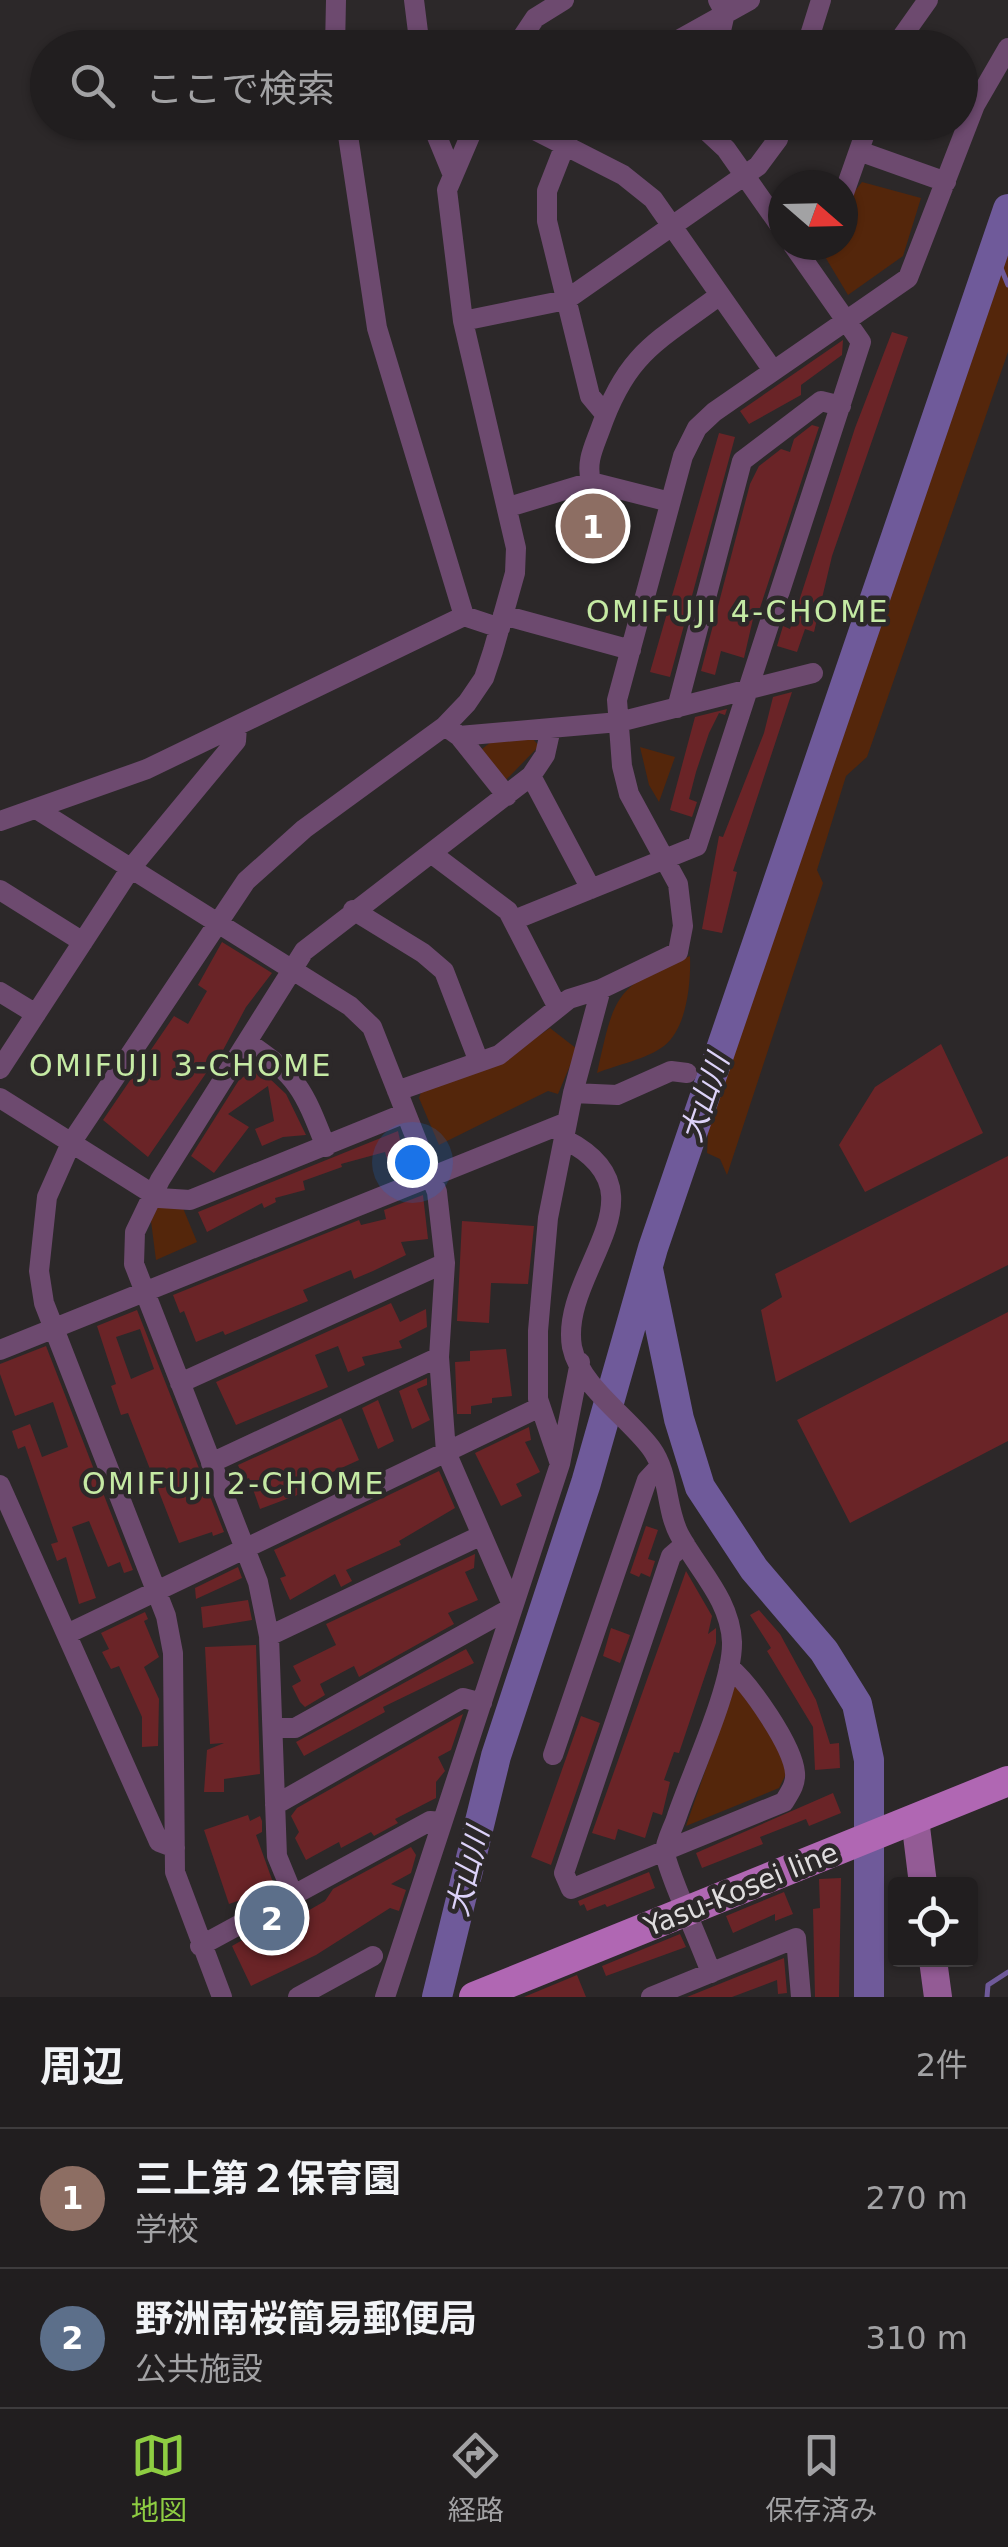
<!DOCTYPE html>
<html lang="ja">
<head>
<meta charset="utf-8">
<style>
  :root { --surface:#211e1f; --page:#292728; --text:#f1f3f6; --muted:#a2a2a4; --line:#3e3c3d; --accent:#8ecd42 }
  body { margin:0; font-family:"DejaVu Sans","Noto Sans JP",sans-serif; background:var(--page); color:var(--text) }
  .controls { position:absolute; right:30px; bottom:30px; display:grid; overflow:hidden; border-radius:10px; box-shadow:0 2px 8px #0004 }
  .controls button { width:90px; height:90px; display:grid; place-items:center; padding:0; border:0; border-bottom:2px solid var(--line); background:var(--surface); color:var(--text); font:50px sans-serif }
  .compass { position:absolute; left:768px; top:170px; width:90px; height:90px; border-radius:50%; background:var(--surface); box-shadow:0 2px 8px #0004; rotate:110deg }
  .you { position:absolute; left:412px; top:1162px; width:35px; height:35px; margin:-25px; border:8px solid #fff; border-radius:50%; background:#1a73e8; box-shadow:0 0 0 15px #1a73e833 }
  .badge { display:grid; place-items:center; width:65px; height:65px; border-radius:50%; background:var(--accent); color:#fff; font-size:32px; font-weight:700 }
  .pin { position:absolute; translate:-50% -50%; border:5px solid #fff; box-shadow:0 2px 10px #0006 }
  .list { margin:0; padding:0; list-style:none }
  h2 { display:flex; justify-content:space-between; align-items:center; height:130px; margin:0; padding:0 40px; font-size:42px }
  h2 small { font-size:32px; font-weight:400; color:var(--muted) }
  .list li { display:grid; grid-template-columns:65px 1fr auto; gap:30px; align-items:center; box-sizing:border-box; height:140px; padding:0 40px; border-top:2px solid var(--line) }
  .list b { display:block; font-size:38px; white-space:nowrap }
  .list p { margin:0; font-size:32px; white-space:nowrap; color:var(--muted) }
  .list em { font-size:32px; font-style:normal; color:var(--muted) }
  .icon { flex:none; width:55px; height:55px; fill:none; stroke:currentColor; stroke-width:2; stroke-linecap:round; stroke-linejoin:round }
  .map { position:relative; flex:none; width:1008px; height:1997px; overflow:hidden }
  .search { position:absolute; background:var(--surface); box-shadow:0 2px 8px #0004; left:30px; right:30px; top:30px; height:110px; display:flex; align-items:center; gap:25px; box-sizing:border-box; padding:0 35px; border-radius:55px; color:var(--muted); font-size:38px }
  .sheet { height:410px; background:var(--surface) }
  nav { display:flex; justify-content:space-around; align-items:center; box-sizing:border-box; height:140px; border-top:2px solid var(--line); background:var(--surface); font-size:28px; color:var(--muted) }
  nav a { display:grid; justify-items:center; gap:5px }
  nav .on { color:var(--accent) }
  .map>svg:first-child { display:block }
  .green { fill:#54260b }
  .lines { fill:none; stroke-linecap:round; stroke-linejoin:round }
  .stream { stroke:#6f5a9a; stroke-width:5 }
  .river { stroke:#6f5a9a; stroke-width:30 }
  .building { fill:#6a2427; fill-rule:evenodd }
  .minor { stroke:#6d4a6f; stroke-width:20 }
  .secondary { stroke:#935b95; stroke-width:28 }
  .primary { stroke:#b067b3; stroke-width:30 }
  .labels { text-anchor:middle; stroke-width:9; stroke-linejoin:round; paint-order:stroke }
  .street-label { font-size:28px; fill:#dfddde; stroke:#2c2829 }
  .neighbourhood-label { font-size:30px; letter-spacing:2.5px; fill:#c5eaa4; stroke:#2c2829 }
  .water-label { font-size:30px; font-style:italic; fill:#dcd2f8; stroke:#2c2829 }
</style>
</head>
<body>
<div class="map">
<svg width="1008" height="1997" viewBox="0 0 1008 1997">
  <rect width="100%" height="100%" fill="#2c2829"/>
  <path class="green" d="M 862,182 L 921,198 L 903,256 L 848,295 L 818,245 L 843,245 L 843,206 Z
    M 1008,209 L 1008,352 L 867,757 L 846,776 L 817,870 L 823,883 L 727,1175 L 720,1159 L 707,1153 L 712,1060 L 920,427 L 979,262 Z
    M 533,739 L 539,746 L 505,781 L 482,749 L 491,742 Z
    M 640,747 L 675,757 L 659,802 L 649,785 Z
    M 690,956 C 691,983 687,1028 664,1046 C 647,1059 616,1065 597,1073 C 614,997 614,985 690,956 Z
    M 550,1028 L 577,1049 L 558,1094 L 548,1091 L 439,1145 L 419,1098 L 424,1084 L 525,1045 Z
    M 178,1196 L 197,1242 L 156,1260 L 151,1221 L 158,1206 Z
    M 737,1679 L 770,1722 L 788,1770 L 779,1788 L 686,1826 Z"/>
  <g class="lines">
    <path class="stream" d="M 994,251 L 1008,285
      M 987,1997 L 988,1985 L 1008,1972"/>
    <path class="river" d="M 648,1269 L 679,1419 L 700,1487 L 754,1569 L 824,1651 L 857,1704 L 869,1760 L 869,1997
      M 437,1997 L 496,1756 L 586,1483 L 653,1248 L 1008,209"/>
  </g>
  <path class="building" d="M 892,332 L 908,337 L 832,556 L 814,632 L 805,629 L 797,652 L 777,646 L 783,626 L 790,629 L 855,428 Z
    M 843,340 L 842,355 L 801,385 L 801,395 L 749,424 L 740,411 Z
    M 812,425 L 819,427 L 759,611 L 755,610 L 744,658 L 721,651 L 715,675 L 701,671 L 750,484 L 759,466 L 781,449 L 790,452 L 794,439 Z
    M 719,433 L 735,437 L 670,677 L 650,672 Z
    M 792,692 L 733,871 L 737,872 L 722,933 L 702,929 L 719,836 L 723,837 L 764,733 L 773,697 Z
    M 727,709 L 725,715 L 719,713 L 709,733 L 696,772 L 689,799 L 697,802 L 692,817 L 670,810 L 695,717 Z
    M 222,942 L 272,973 L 246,1007 L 213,1069 L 211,1066 L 148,1157 L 103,1120 L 174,1016 L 188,1024 L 207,991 L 198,985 Z
    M 941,1044 L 983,1133 L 865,1192 L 839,1145 L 875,1087 Z
    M 251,1061 L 286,1094 L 306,1135 L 283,1137 L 262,1146 L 255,1129 L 274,1121 L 268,1086 L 228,1114 L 249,1127 L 214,1173 L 191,1156 L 239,1080 L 253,1070 L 248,1066 Z
    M 398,1131 L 404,1158 L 388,1162 L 385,1152 L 341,1164 L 342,1167 L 303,1181 L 305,1190 L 275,1198 L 276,1202 L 264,1208 L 262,1203 L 207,1232 L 198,1212 Z
    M 1008,1156 L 1008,1265 L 776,1382 L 761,1310 L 782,1297 L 775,1274 Z
    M 423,1195 L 428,1239 L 401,1242 L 406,1255 L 373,1271 L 354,1279 L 351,1270 L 303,1290 L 308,1301 L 225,1335 L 223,1331 L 196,1342 L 184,1311 L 180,1313 L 173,1295 L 359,1220 L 361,1225 L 386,1219 L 384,1210 Z
    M 462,1221 L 534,1226 L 528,1284 L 491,1283 L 489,1323 L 457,1321 Z
    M 391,1303 L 400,1322 L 426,1309 L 427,1327 L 399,1341 L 402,1348 L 362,1357 L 365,1365 L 348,1372 L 338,1346 L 315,1355 L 328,1387 L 236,1425 L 216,1382 Z
    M 137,1310 L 224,1532 L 213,1536 L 212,1532 L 179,1543 L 128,1413 L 121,1415 L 111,1386 L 116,1384 L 97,1326 ZM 140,1329 L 154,1369 L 131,1379 L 116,1337 Z
    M 1008,1312 L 1008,1441 L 850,1523 L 797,1420 Z
    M 46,1346 L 133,1570 L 124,1573 L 120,1562 L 108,1567 L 89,1521 L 72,1527 L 96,1598 L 79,1604 L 66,1557 L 57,1561 L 51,1544 L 58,1542 L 25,1446 L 18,1449 L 12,1431 L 30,1424 L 42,1457 L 68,1447 L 53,1402 L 15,1416 L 0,1374 L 0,1364 Z
    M 506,1349 L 512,1396 L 492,1398 L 492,1403 L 471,1406 L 471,1414 L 457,1414 L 455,1362 L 470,1361 L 470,1351 Z
    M 427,1378 L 427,1385 L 417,1389 L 430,1420 L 412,1429 L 399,1391 Z
    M 378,1400 L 394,1441 L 378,1449 L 362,1408 Z
    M 341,1418 L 359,1460 L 306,1484 L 308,1491 L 260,1509 L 249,1478 L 244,1480 L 238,1465 Z
    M 529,1427 L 531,1440 L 525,1442 L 540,1472 L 516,1484 L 522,1496 L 501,1506 L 475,1453 Z
    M 439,1471 L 455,1508 L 399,1541 L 401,1545 L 346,1570 L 352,1581 L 341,1587 L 335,1574 L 290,1600 L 280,1578 L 286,1576 L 274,1550 Z
    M 646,1526 L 658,1530 L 648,1559 L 655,1561 L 650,1577 L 641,1573 L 639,1577 L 630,1573 Z
    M 475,1554 L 474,1568 L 465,1572 L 478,1600 L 448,1613 L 454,1624 L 359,1677 L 354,1666 L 320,1684 L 325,1695 L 305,1707 L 300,1702 L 292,1686 L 301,1681 L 293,1666 L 336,1645 L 326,1624 Z
    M 238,1567 L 242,1578 L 196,1599 L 195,1588 Z
    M 686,1571 L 712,1616 L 708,1634 L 716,1628 L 716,1643 L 679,1753 L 674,1752 L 664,1780 L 670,1782 L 662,1815 L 653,1812 L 645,1838 L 618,1829 L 615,1840 L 592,1833 Z
    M 248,1600 L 252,1620 L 203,1628 L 201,1607 Z
    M 759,1610 L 780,1634 L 816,1700 L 830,1744 L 839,1743 L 840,1768 L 815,1770 L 813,1727 L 767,1651 L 771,1648 L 750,1615 Z
    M 145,1612 L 148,1619 L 144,1621 L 159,1657 L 144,1667 L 159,1699 L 158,1746 L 142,1747 L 142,1717 L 119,1666 L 111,1669 L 102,1652 L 109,1649 L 101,1633 Z
    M 611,1628 L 630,1635 L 620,1663 L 603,1656 Z
    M 256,1645 L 260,1774 L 224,1779 L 224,1792 L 204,1792 L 207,1750 L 224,1743 L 210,1744 L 205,1647 Z
    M 466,1649 L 474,1663 L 383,1707 L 385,1712 L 304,1756 L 296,1742 Z
    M 463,1714 L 451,1750 L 438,1757 L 445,1771 L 436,1782 L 436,1798 L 395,1819 L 398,1823 L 374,1836 L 371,1832 L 341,1848 L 339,1842 L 306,1860 L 295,1838 L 299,1832 L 291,1816 L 297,1808 Z
    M 581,1716 L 600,1723 L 551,1865 L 531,1857 Z
    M 833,1793 L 841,1813 L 809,1826 L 806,1819 L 760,1837 L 763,1844 L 702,1868 L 696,1853 Z
    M 248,1815 L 250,1821 L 260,1816 L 262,1821 L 262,1832 L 256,1835 L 275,1888 L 254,1901 L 252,1896 L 229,1904 L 204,1830 Z
    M 411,1847 L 416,1855 L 411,1873 L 391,1884 L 406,1890 L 399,1911 L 390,1908 L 316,1955 L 251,1986 L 232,1946 L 281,1918 L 285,1924 L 325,1901 L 333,1889 Z
    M 649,1872 L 655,1888 L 607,1907 L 605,1904 L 587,1911 L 584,1904 L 580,1906 L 578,1901 Z
    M 841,1878 L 839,1997 L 815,1997 L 813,1909 L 820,1908 L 819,1879 Z
    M 784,1892 L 793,1914 L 775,1921 L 775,1914 L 733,1933 L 726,1916 Z
    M 680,1934 L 686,1947 L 606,1976 L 602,1966 Z
    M 784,1958 L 787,1993 L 778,1994 L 777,1980 L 732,1997 L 687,1997 Z
    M 577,1975 L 586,1997 L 524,1997 Z"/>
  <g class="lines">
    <path class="minor" d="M 414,0 L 420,48
      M 335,48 L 336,0
      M 515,48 L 535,18 L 564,0
      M 664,48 L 750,0
      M 717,48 L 725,13 L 718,0
      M 806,48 L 821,0
      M 894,48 L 928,0
      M 346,122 L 377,328 L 464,616
      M 431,122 L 452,173
      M 519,122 L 623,175 L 653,199 L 772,369
      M 574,122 L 547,191 L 547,221 L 590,396 L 605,414
      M 697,122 L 726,149 L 783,230
      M 859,151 L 946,182
      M 843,196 L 869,122
      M 463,321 L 566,300 L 758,166 L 778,139 L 783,122
      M 591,482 C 586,462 593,449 600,430 C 627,352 657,342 720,295
      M 509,507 L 591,482 L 670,502
      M 503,615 L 631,650
      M 677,708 L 742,461 L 821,401 L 841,406
      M 445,726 L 459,736 L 619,722 L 813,673
      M 459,736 L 507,796
      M 531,776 L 591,889
      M 38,810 L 350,1006 L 372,1027 L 437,1192 L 445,1263 L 439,1357 L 446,1452 L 513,1607 L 295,1728 L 273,1728
      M 0,821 L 147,769 L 464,616 L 500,628
      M 431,853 L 508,911 L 558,1008
      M 0,890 L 83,942
      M 353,910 L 423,953 L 444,971 L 479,1062
      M 514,920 L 697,846 L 861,342 L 793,245
      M 0,992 L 36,1014
      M 247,1042 C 299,1077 303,1089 326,1147
      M 0,1069 L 131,868 L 236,741 L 237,726
      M 397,1091 L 499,1055 L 569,999 L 601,989
      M 573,1093 L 617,1095 L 671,1071 L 687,1073
      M 0,1098 L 159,1198 L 190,1200 L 403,1114
      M 564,1139 C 672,1193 559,1271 572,1347 C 580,1386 628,1417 651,1448 C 670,1474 665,1507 679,1534 C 698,1570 730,1599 732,1642 C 733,1685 692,1772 677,1816 C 674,1826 665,1842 665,1852 C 666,1869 703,1949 711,1973
      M 0,1350 L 567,1122
      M 180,1383 L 445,1263
      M 211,1463 L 439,1357
      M 560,1464 L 580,1362
      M 0,1485 L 159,1842 L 175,1848
      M 685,1544 L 671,1556 L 564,1873 L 571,1889 L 784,1802 C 790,1792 796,1784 795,1773 C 793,1746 750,1684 729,1667
      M 67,1634 L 540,1407
      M 269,1636 L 482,1535
      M 553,1755 L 647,1480 L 660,1466
      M 275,1805 L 463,1698 L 482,1703
      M 293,1895 L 277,1856 L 269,1636 L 258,1582 L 134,1264 L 135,1232 L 160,1180 L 304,951 L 531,776 L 545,755 L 551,728
      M 200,1946 L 430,1821 L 442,1822
      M 222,1997 L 175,1872 L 173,1653 L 166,1616 L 44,1303 L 39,1271 L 47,1197 L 71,1143 L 246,881 L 304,829 L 445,726 L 467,703 L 484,678 L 493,651 L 515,573 L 516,548 L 463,321 L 447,190 L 476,122
      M 298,1997 L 373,1956
      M 385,1997 L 560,1464 L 538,1399 L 538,1331 L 548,1218 L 573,1093 L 601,989 L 678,952 L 683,926 L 678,884 L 629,794 L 622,766 L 617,700 L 683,456 L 697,428 L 714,412 L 908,278 L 975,105 L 1008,48
      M 651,1997 L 796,1938 L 801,1997"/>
    <path class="secondary" d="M 915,1819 L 923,1884
      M 933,1960 L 938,1997"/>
    <path class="primary" d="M 474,1997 L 1008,1781"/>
  </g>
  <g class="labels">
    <g class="street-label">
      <text transform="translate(741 1889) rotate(-22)" y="10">Yasu-Kosei line</text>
    </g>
    <g class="neighbourhood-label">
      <text x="738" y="622">OMIFUJI 4-CHOME</text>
      <text x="181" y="1076">OMIFUJI 3-CHOME</text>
      <text x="234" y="1494">OMIFUJI 2-CHOME</text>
    </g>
    <g class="water-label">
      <text transform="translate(705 1098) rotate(-71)" y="10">大山川</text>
      <text transform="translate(468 1872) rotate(-76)" y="10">大山川</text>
    </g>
  </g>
</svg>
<div class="controls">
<button><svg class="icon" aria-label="locate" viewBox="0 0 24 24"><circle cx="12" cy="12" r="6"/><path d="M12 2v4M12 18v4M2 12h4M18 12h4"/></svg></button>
</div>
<svg class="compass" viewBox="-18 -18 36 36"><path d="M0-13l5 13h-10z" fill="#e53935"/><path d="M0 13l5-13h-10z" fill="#a2a2a4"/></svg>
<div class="you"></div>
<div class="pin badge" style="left:593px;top:526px;background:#8d6e63">1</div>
<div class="pin badge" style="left:272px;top:1918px;background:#5c6f8a">2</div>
<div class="search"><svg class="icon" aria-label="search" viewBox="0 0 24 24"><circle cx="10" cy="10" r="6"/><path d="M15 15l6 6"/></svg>ここで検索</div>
</div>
<section class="sheet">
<h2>周辺<small>2件</small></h2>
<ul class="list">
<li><span class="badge" style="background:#8d6e63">1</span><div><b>三上第２保育園</b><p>学校</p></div><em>270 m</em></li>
<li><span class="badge" style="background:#5c6f8a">2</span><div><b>野洲南桜簡易郵便局</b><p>公共施設</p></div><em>310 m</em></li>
</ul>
</section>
<nav>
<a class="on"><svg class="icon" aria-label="map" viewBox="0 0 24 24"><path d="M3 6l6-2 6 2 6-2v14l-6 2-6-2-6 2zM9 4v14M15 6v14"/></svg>地図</a>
<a><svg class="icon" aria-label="directions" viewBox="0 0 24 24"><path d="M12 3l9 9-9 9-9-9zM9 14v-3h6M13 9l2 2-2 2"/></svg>経路</a>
<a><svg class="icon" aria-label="saved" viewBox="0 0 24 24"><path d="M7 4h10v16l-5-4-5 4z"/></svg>保存済み</a>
</nav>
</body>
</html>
